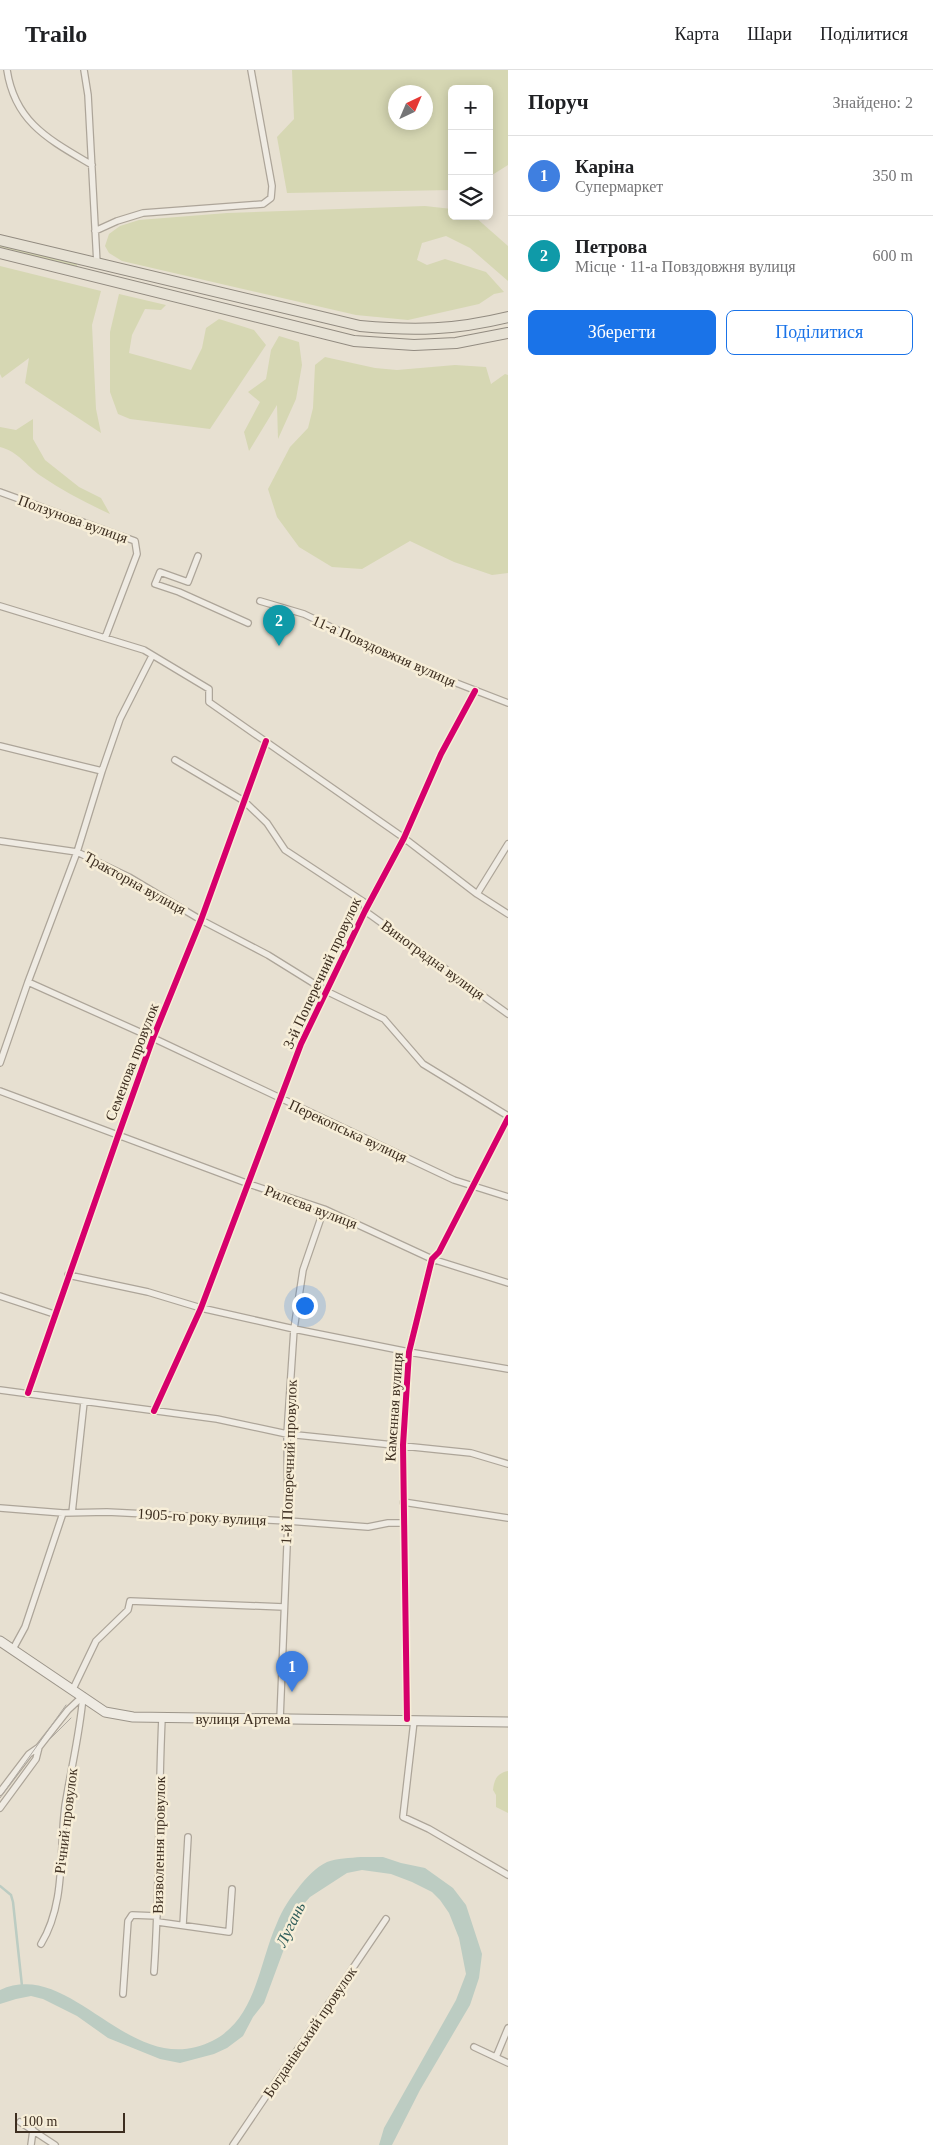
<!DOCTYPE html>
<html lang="uk">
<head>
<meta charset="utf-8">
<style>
  :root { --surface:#fff; --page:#f6f6f6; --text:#202124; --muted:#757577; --line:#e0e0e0; --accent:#1a73e8 }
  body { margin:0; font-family:Georgia,serif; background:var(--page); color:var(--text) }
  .controls { position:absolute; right:15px; top:15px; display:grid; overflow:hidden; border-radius:8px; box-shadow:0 2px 12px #0003 }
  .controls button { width:45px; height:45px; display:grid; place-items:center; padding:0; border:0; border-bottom:1px solid var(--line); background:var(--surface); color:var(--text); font:25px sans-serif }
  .compass { position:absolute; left:388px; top:15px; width:45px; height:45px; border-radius:50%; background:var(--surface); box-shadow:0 2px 12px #0003; rotate:44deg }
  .scale { position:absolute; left:15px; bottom:12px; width:110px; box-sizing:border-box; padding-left:5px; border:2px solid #3d2e20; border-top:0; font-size:14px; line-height:18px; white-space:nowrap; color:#3d2e20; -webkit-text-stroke:4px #f7eed8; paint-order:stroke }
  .you { position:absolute; left:304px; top:1235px; width:18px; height:18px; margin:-12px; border:4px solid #fff; border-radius:50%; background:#1a73e8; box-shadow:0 0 0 8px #1a73e833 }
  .badge { display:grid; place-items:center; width:32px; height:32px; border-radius:50%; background:var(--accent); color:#fff; font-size:16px; font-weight:700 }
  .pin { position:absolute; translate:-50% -41px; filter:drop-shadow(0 1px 2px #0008) }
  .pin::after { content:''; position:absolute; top:26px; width:18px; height:15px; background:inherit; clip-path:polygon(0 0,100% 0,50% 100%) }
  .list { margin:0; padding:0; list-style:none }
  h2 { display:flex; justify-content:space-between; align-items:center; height:65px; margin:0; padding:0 20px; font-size:21px }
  h2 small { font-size:16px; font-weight:400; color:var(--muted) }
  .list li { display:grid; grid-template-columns:32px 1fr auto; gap:15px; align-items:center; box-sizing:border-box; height:80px; padding:0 20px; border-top:1px solid var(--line) }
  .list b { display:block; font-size:19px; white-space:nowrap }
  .list p { margin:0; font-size:16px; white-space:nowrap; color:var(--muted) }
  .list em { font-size:16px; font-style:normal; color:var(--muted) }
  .actions { display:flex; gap:10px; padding:15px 20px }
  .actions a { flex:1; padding:11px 0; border:1px solid var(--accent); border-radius:8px; text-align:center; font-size:18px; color:var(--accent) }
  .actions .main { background:var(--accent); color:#fff }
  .icon { flex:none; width:28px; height:28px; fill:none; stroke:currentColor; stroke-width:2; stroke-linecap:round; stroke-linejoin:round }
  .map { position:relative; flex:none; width:508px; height:2075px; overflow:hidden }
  header { display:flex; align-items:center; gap:30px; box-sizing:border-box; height:70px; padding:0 25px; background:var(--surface); border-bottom:1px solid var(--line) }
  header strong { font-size:24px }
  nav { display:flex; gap:28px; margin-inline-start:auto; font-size:18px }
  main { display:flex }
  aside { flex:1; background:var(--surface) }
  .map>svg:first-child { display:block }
  .green { fill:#d6d7b3; fill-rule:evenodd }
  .water { fill:#bcccc2 }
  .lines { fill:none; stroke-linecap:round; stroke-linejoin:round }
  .stream { stroke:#bcccc2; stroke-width:2.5 }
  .street-casing { stroke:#ada599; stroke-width:8 }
  .secondary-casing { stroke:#9c958a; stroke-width:11 }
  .primary-casing { stroke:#928b80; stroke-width:12 }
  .street { stroke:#efebe3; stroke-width:5.5 }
  .secondary { stroke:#efebe3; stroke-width:9 }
  .primary { stroke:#e6e1d4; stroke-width:10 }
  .tram { stroke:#afaaa2; stroke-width:1 }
  .cycleway-casing { stroke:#f7eed8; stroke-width:9 }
  .cycleway { stroke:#d6006c; stroke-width:6 }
  .labels { text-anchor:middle; stroke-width:5; stroke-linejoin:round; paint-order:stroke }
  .street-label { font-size:15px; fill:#3d2e20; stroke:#f7eed8 }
  .water-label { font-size:16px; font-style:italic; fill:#2f5d5a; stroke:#f7eed8 }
</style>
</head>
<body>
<header>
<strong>Trailo</strong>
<nav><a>Карта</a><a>Шари</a><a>Поділитися</a></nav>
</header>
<main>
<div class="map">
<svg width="508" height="2075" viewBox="0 0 508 2075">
  <rect width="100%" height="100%" fill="#e7e0d1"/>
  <path class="green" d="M 292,0 L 508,0 L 508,95 L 489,107 L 489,19 L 452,19 L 452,120 L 287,123 L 277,67 L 294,49 ZM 396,22 L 426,22 L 426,52 L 396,52 Z
    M 425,136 L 452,139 L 452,146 L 474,146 L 508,176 L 508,211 L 470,178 L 446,166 L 422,173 L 417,190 L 427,195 L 445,189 L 486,202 L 504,222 L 494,224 L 479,234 L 408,250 L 356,245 L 122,191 L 109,183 L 105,176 L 109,164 L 120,156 L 139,150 L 227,143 Z
    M 0,174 L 77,193 L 77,196 L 73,196 L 0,177 Z
    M 0,196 L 101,221 L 92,255 L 96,339 L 101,363 L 25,313 L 29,288 L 2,308 L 0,304 Z
    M 119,224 L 166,235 L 161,240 L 145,239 L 132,265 L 129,283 L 191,300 L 202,278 L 206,258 L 219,249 L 254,260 L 266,275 L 210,359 L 130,349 L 118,344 L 110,322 L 110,262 Z
    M 279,266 L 299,272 L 302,295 L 296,329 L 278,369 L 277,335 L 249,381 L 244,362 L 260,332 L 248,322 L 266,309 L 271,280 Z
    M 325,287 L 375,298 L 397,300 L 455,295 L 486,297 L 491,314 L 505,304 L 508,305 L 508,503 L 492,505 L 454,492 L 410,471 L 362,499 L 332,497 L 299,477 L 277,447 L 268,419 L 290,377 L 308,358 L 313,338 L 315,295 Z
    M 33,349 L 33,369 L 45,390 L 79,417 L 101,428 L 110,444 C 86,433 63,421 41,406 C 25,395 19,382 0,377 L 0,357 L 16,360 Z
    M 508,1701 L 508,1743 L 496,1737 L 496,1725 L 493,1720 C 494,1710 497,1703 508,1701 Z"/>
  <path class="water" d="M 361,1787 L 383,1787 L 401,1793 L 425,1798 L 453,1818 L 466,1835 L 482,1884 L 479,1908 L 470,1935 L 420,2020 L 392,2075 L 379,2075 L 384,2058 L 456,1930 L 466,1904 L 459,1868 L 449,1843 L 440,1830 L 432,1822 L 412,1812 L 391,1804 L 362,1800 L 347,1803 L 310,1827 L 302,1836 L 291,1860 L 264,1933 L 253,1947 L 243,1966 L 227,1978 L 214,1984 L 180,1993 L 160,1989 L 108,1968 L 77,1946 L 43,1929 L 31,1926 L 16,1929 L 0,1934 L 0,1920 C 68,1889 122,1996 196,1977 C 256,1961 256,1900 277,1853 C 282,1840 290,1828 299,1817 C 306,1808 316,1797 327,1792 C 337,1788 350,1788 361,1787 Z"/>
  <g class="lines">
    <path class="stream" d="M 0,1816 L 11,1825 L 13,1832 L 22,1916"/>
    <defs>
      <path id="street" d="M 7,0 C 15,53 50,70 92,95
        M 84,0 L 88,25 L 97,194
        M 95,161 L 117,151 L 143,143 L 263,134 L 271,128 L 272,116 L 251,0
        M 0,422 L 135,471 L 137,484 L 105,568
        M 198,486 L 188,512 L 160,502 L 155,514 L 179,522 L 248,553
        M 260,531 L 304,544 L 415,597 L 508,633
        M 0,536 L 144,580 L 209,619 L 209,632 L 404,768 L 477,824 L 508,844
        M 0,676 L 102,701
        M 175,690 L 244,731 L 267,753 L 285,780 L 364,832 L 365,841
        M 0,771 L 77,782 L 129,807 L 201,850 L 268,885 L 326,921 L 384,949 L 423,994 L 508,1046
        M 477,824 L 508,774
        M 365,841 L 508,944
        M 28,912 L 153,968 L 454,1110 L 508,1127
        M 0,993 L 28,912 L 77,782 L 102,701 L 120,649 L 152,586
        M 0,1021 L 249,1114 L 324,1139 L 432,1189 L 508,1213
        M 68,1205 L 148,1222 L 201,1238 L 294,1259 L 409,1282 L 508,1299
        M 0,1226 L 54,1244
        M 0,1320 L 217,1349 L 287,1364 L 471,1383 L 508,1394
        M 28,1323 L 118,1066 L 153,968 L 201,850 L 266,671
        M 154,1341 L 201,1238 L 301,974 L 365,841 L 404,768 L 441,684 L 475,621
        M 403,1432 L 508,1448
        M 0,1438 L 63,1443 L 107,1442 L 288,1451 L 368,1457 L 388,1453 L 403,1453
        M 72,1443 L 84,1332
        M 13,1579 L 25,1557 L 63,1443
        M 73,1619 L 96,1571 L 128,1540 L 130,1531 L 284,1537
        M 280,1649 L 288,1451 L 287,1364 L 294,1259 L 303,1200 L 324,1139
        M 407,1649 L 403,1375 L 409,1282 L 432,1189 L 439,1182 L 508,1048
        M 414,1651 L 403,1747 L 429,1759 L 508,1805
        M 0,1722 L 29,1684 L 39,1677 L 68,1640 L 83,1626
        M 0,1738 L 36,1689 L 39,1677
        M 158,1852 L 229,1862 L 232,1819
        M 183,1855 L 188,1767
        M 41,1874 C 66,1833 59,1782 65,1736 C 71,1699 80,1663 83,1626
        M 154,1902 C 160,1817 158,1733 162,1648
        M 123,1924 L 128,1851 L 132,1845 L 157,1846
        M 474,1977 L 508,1993
        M 496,1987 L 508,1958
        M 20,2052 L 55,2075
        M 31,2075 L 33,2060
        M 233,2075 L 386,1849"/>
      <path id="secondary" d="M 0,1571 L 105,1642 L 133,1647 L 508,1652"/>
      <path id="primary" d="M 0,170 L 360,256 C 416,261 454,260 508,247
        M 0,183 L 354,271 L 414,275 L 456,273 L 508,263"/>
    </defs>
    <use href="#street" class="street-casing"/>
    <use href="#secondary" class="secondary-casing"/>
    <use href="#primary" class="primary-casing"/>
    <use href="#street" class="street"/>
    <use href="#secondary" class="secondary"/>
    <use href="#primary" class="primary"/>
    <path class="tram" d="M 49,1670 L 71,1648
      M 0,1728 L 66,1635"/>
    <defs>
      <path id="cycleway" d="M 28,1323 L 118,1066 L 153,968 L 201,850 L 266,671
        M 154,1341 L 201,1238 L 301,974 L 365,841 L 404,768 L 441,684 L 475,621
        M 407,1649 L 403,1375 L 409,1282 L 432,1189 L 439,1182 L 508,1048"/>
    </defs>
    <use href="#cycleway" class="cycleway-casing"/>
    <use href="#cycleway" class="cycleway"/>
  </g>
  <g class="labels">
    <g class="street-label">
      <text transform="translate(73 449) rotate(20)" y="5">Ползунова вулиця</text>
      <text transform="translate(384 581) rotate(24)" y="5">11-а Повздовжня вулиця</text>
      <text transform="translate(135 813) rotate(29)" y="5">Тракторна вулиця</text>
      <text transform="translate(433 890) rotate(36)" y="5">Виноградна вулиця</text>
      <text transform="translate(322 903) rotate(-65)" y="5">3-й Поперечний провулок</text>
      <text transform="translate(132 992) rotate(-69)" y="5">Семенова провулок</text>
      <text transform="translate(348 1061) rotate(25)" y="5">Перекопська вулиця</text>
      <text transform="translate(311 1137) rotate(21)" y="5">Рилєєва вулиця</text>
      <text transform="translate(394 1337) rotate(-86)" y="5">Камєнная вулиця</text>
      <text transform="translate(289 1392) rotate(-88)" y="5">1-й Поперечний провулок</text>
      <text transform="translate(202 1447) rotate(3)" y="5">1905-го року вулиця</text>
      <text x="243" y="1654">вулиця Артема</text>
      <text transform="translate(66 1751) rotate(-83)" y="5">Річний провулок</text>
      <text transform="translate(159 1775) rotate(-89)" y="5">Визволення провулок</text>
      <text transform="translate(310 1962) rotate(-56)" y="5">Богданівський провулок</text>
    </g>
    <g class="water-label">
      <text transform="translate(290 1854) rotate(-64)" y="6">Лугань</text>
    </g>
  </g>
</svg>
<div class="controls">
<button>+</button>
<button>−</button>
<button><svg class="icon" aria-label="layers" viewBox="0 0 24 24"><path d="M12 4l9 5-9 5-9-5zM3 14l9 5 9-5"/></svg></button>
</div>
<svg class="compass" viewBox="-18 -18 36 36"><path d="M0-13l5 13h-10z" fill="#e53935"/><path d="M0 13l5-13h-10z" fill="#757577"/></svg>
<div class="scale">100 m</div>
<div class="you"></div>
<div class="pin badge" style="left:292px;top:1622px;background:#3f7fe0">1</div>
<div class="pin badge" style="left:279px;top:576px;background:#0f9aa8">2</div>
</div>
<aside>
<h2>Поруч<small>Знайдено: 2</small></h2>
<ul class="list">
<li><span class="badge" style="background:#3f7fe0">1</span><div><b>Каріна</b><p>Супермаркет</p></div><em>350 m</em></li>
<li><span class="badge" style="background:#0f9aa8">2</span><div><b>Петрова</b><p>Місце · 11-а Повздовжня вулиця</p></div><em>600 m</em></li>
</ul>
<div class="actions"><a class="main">Зберегти</a><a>Поділитися</a></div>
</aside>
</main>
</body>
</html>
